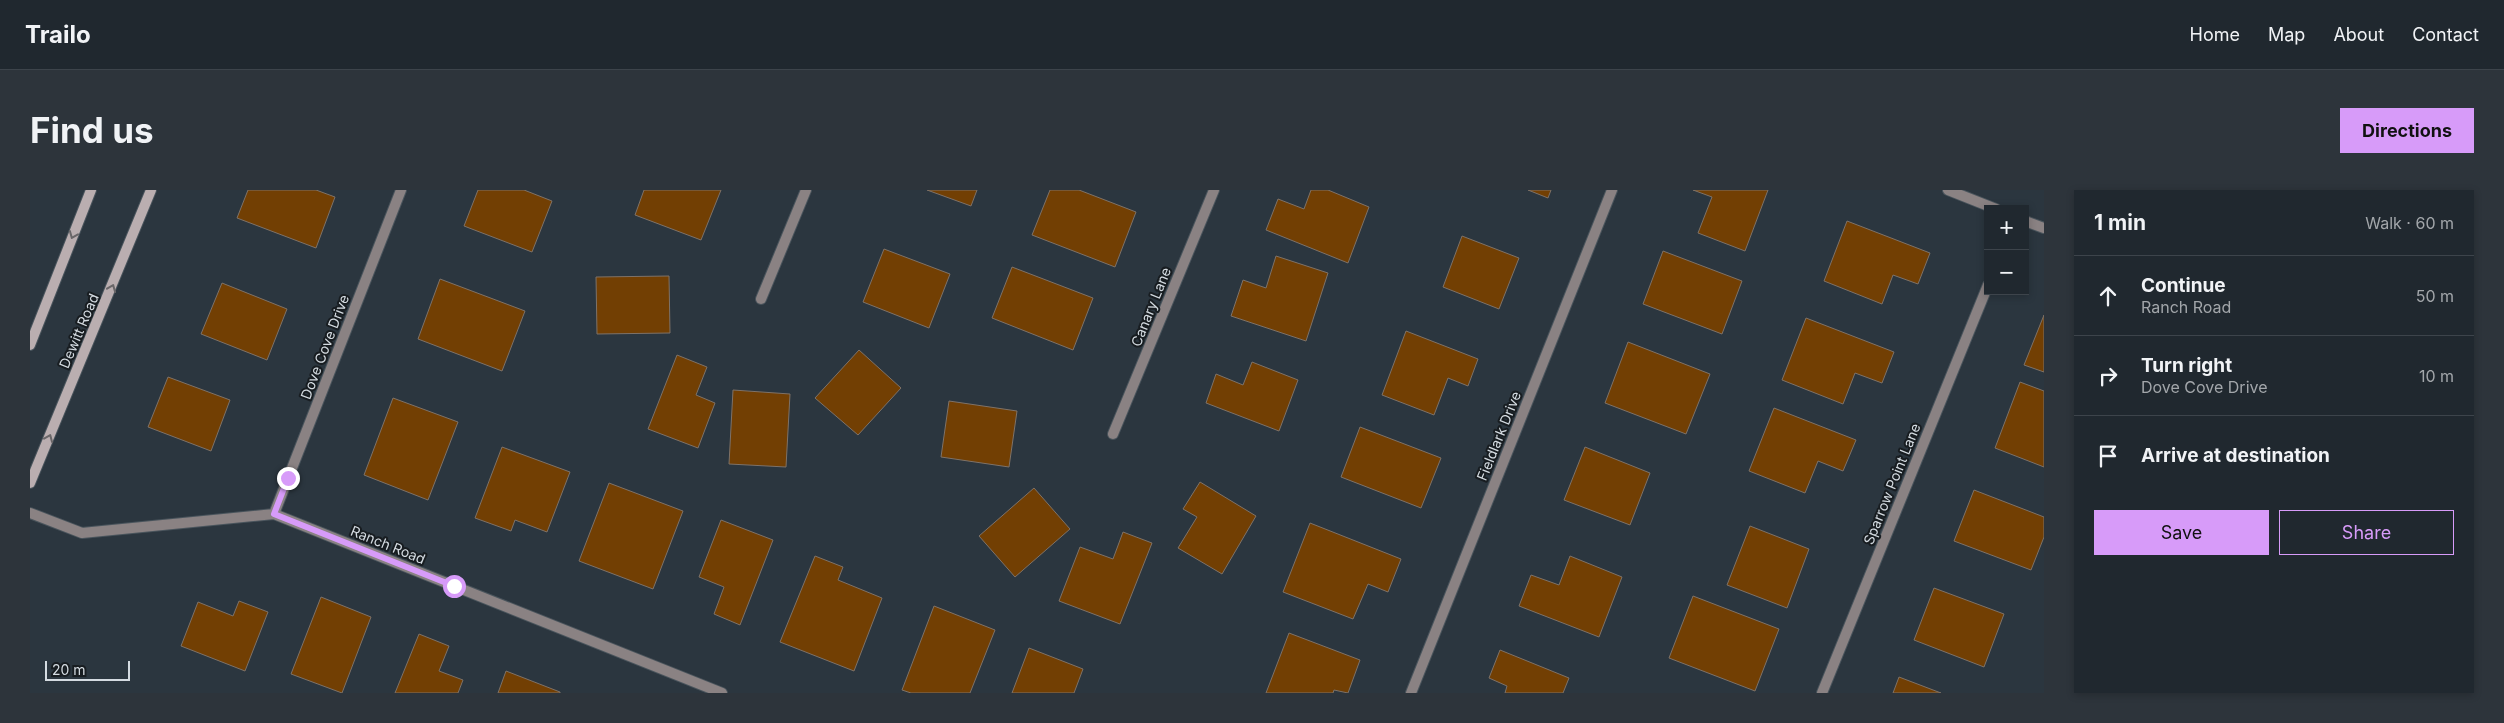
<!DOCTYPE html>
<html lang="en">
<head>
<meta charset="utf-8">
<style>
  :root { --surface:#20282f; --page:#2d343b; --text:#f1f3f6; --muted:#a2a6aa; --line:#3d444b; --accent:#d79bf9 }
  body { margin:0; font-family:Inter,sans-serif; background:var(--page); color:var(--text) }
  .controls { position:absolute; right:15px; top:15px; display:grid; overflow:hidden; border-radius:0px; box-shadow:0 2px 8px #0003 }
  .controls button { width:45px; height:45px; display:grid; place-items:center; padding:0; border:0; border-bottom:1px solid var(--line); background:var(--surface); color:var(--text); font:25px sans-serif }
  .scale { position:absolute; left:15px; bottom:12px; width:85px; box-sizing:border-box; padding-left:5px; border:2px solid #d4dbe1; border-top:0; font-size:14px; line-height:18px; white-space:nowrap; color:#d4dbe1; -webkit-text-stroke:4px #181d21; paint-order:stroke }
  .stop { position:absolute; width:15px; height:15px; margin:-11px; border:4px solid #d79bf9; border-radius:50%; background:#fff }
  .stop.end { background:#d79bf9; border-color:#fff; box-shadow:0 1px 5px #0008 }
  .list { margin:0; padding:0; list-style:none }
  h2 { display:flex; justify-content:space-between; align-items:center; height:65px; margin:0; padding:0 20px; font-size:21px }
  h2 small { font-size:16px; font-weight:400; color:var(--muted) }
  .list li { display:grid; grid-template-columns:32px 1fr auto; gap:15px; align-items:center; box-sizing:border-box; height:80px; padding:0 20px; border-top:1px solid var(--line) }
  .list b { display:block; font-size:19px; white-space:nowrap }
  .list p { margin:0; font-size:16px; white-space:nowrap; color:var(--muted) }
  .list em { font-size:16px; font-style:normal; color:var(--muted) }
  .actions { display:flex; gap:10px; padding:15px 20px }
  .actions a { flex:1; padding:11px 0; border:1px solid var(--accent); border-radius:0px; text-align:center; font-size:18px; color:var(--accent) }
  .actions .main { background:var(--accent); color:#111 }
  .icon { flex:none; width:28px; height:28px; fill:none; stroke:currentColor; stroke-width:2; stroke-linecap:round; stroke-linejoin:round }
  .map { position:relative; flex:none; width:2014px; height:503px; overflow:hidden; border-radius:0px }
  header { display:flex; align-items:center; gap:30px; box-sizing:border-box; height:70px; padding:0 25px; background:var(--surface); border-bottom:1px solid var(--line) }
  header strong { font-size:24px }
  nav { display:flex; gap:28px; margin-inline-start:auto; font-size:18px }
  .intro { display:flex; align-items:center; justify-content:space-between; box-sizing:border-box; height:120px; padding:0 30px }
  h1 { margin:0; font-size:35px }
  .button { padding:12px 22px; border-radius:0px; background:var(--accent); color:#111; font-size:18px; font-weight:700 }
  main { display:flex; gap:30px; padding:0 30px }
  aside { flex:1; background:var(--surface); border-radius:0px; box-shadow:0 2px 8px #0003 }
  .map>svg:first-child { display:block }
  .building { fill:#723f03; stroke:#7e7268 }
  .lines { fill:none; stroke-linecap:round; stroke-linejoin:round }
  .street-casing { stroke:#49545c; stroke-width:12 }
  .secondary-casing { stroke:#49545c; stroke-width:12 }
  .street { stroke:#8a8283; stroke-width:10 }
  .secondary { stroke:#baaeb0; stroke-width:10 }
  .oneway { stroke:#696668 }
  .route { stroke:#d79bf9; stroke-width:6 }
  .labels { text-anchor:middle; stroke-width:4; stroke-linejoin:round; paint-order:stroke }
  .street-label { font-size:14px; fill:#d4dbe1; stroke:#181d21 }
</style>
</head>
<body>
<header>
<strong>Trailo</strong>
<nav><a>Home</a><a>Map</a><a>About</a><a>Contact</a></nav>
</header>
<div class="intro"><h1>Find us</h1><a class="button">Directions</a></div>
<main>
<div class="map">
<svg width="2014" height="503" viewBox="0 0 2014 503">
  <rect width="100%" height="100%" fill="#2b363f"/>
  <path class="building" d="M 218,0 L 286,0 L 305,7 L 286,58 L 207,28 Z
    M 448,0 L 494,0 L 522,11 L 502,62 L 434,36 Z
    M 614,0 L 691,0 L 671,50 L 605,25 Z
    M 897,0 L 947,0 L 941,16 Z
    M 1020,0 L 1049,0 L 1106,22 L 1085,77 L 1002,45 Z
    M 1281,0 L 1298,0 L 1339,17 L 1318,73 L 1236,40 L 1248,9 L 1274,19 Z
    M 1498,0 L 1521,0 L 1518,8 Z
    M 1663,0 L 1738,0 L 1715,61 L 1668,43 L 1682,7 Z
    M 1817,31 L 1900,63 L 1888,94 L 1863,85 L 1852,114 L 1794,91 Z
    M 1432,46 L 1489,68 L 1469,119 L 1413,97 Z
    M 854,59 L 920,84 L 899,138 L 833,112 Z
    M 1633,61 L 1712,91 L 1692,144 L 1613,114 Z
    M 1246,66 L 1298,83 L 1276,151 L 1201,126 L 1213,90 L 1236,98 Z
    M 982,77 L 1063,108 L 1043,160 L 962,128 Z
    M 639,86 L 640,143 L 567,144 L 566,87 Z
    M 410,89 L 495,121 L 472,181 L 388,149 Z
    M 192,93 L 257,119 L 237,170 L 171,144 Z
    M 2014,125 L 2014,182 L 1994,175 Z
    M 1776,128 L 1864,162 L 1852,193 L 1825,183 L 1813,214 L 1752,190 Z
    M 1376,141 L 1448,169 L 1438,196 L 1418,188 L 1404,225 L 1352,205 Z
    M 1598,152 L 1680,184 L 1656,244 L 1575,213 Z
    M 829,160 L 871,198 L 828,245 L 785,208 Z
    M 647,165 L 677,177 L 666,205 L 685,213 L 668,258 L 618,239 Z
    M 1222,172 L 1268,190 L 1249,241 L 1176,213 L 1186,184 L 1213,195 Z
    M 138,187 L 200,210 L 181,261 L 118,237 Z
    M 1990,192 L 2014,201 L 2014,277 L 1965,258 Z
    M 703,200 L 760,204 L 756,277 L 699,274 Z
    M 363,208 L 428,232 L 398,310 L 334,285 Z
    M 919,211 L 987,221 L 979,277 L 911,267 Z
    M 1744,218 L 1826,250 L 1813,281 L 1788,271 L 1775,303 L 1719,281 Z
    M 1330,237 L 1411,268 L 1391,318 L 1311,287 Z
    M 472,257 L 540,282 L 517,342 L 485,330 L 481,341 L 445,328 Z
    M 1555,257 L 1620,283 L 1600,335 L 1534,310 Z
    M 1170,292 L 1226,326 L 1192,384 L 1148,358 L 1167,327 L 1153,319 Z
    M 579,293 L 653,321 L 623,399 L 549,371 Z
    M 1004,298 L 1040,339 L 985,387 L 949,346 Z
    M 1944,300 L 2014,327 L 2014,347 L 2001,380 L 1924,351 Z
    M 691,330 L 743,350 L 710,435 L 684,424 L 694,397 L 669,387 Z
    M 1280,333 L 1371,369 L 1358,402 L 1338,394 L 1323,429 L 1253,402 Z
    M 1720,336 L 1779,359 L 1757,418 L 1697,395 Z
    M 1093,342 L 1122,353 L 1090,434 L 1029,411 L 1050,357 L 1083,369 Z
    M 785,366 L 813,377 L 808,390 L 852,408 L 824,481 L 750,452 Z
    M 1540,366 L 1592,387 L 1569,447 L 1489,416 L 1501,385 L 1529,395 Z
    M 1904,398 L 1974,424 L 1954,477 L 1884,450 Z
    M 1663,406 L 1749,439 L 1725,501 L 1639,468 Z
    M 291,407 L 341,427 L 312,503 L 261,484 Z
    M 209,411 L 238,422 L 215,481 L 151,456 L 168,412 L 203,426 Z
    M 904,416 L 965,440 L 940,503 L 881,503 L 872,500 Z
    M 1259,443 L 1330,470 L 1318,503 L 1304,500 L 1303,503 L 1236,503 Z
    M 389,444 L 419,456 L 409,481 L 433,490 L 428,503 L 365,503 Z
    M 999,458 L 1053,479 L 1044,503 L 982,503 Z
    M 1470,460 L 1539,488 L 1533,503 L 1475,503 L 1477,496 L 1459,488 Z
    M 476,481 L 530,502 L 530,503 L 468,503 Z
    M 1869,487 L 1911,503 L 1863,503 Z"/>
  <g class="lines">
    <defs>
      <path id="street" d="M 1918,0 L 1966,19
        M 1995,31 L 2014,38
        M 731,109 L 776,0
        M 1083,244 L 1184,0
        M 0,323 L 52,343 L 244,324 L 692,503
        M 244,324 L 371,0
        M 1381,503 L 1582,0
        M 1792,503 L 1958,95"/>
      <path id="secondary" d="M 0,155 L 61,0
        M 0,293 L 121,0"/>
    </defs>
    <use href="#street" class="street-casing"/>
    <use href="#secondary" class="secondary-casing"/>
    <use href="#street" class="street"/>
    <use href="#secondary" class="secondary"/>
  </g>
  <defs><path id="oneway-chevron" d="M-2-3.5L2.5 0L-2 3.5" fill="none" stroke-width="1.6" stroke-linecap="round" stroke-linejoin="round" transform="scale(1.25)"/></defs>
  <g class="oneway">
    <use href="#oneway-chevron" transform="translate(43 45) rotate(112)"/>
    <use href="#oneway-chevron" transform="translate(82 98) rotate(-68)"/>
    <use href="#oneway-chevron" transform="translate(19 248) rotate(-67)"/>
  </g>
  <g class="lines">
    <path class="route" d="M 258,288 L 244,324 L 424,396"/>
  </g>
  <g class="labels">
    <g class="street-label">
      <text transform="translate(1121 117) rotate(-68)" y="5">Canary Lane</text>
      <text transform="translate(49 141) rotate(-67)" y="5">Dewitt Road</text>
      <text transform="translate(295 157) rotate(-69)" y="5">Dove Cove Drive</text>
      <text transform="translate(1469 246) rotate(-68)" y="5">Fieldlark Drive</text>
      <text transform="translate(1862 294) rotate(-68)" y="5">Sparrow Point Lane</text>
      <text transform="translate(358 355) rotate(22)" y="5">Ranch Road</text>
    </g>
  </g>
</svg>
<div class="controls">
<button>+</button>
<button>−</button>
</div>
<div class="scale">20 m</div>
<div class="stop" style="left:424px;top:396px"></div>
<div class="stop end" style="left:258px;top:288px"></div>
</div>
<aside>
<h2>1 min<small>Walk · 60 m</small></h2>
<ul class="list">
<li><svg class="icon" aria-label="ahead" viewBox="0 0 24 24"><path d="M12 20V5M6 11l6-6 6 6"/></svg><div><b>Continue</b><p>Ranch Road</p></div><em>50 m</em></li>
<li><svg class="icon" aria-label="right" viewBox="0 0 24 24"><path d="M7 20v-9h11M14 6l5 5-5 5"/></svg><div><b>Turn right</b><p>Dove Cove Drive</p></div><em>10 m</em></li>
<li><svg class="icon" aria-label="arrive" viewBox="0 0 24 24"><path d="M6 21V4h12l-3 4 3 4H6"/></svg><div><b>Arrive at destination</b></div></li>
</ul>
<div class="actions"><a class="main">Save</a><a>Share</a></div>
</aside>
</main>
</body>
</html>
